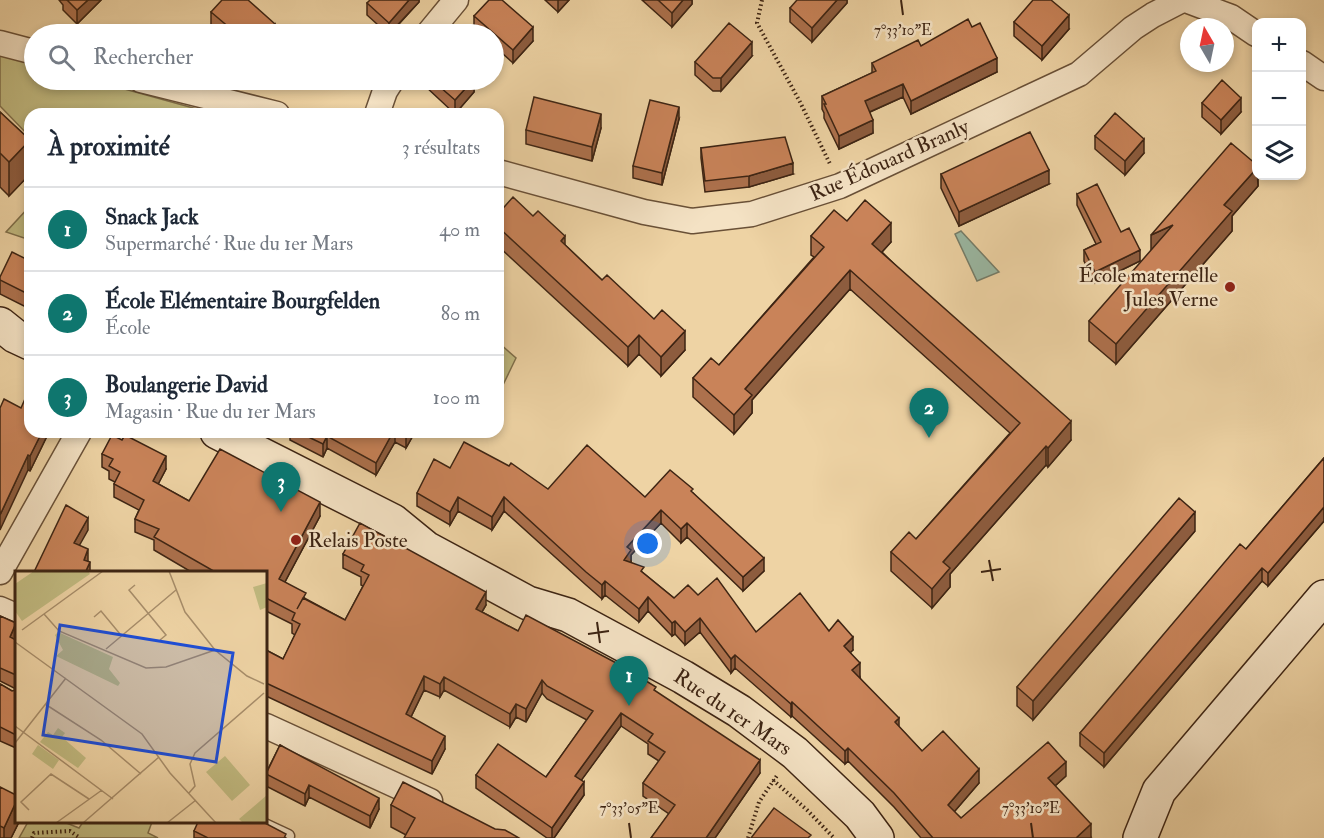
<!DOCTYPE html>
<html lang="fr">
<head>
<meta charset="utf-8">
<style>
  :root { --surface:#fff; --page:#f2f2f3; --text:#1f2937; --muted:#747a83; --line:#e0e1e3; --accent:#0f766e }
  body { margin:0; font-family:"IM FELL Double Pica",serif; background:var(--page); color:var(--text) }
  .controls { position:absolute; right:18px; top:18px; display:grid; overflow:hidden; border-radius:12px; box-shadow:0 3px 9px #0003 }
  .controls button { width:54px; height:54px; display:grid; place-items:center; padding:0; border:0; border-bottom:2px solid var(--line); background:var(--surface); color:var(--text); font:30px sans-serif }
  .compass { position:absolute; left:1180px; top:18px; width:54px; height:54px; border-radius:50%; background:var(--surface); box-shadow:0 3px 9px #0003; rotate:351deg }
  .you { position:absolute; left:648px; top:544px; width:21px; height:21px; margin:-15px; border:4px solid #fff; border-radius:50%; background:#1a73e8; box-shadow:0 0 0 9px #1a73e833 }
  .badge { display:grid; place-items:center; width:39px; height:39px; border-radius:50%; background:var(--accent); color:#fff; font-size:20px; font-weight:700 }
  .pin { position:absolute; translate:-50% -50px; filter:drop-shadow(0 2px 3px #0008) }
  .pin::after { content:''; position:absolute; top:32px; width:21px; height:18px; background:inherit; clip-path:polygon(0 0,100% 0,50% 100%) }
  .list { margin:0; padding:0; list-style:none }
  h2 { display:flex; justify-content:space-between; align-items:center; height:78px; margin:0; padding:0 24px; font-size:26px }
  h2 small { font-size:20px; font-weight:400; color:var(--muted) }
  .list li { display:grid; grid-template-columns:39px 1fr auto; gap:18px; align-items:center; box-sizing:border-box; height:84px; padding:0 24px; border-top:2px solid var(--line) }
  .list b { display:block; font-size:22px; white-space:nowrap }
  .list p { margin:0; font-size:20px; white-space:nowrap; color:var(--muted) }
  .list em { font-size:20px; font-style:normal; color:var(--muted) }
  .icon { flex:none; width:33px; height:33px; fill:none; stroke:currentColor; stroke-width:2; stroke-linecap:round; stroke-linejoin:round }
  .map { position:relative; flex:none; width:1324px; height:838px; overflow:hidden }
  .search { position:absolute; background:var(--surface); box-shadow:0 3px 9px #0003; left:24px; top:24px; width:480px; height:66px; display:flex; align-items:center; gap:15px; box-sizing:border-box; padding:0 21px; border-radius:33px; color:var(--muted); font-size:22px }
  .panel { position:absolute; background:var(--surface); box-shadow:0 3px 9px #0003; left:24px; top:108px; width:480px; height:330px; border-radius:18px }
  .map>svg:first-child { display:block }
  .green { fill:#c1ba80; stroke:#7f6f4a; stroke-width:1.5 }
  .water { fill:#9ab8a3; stroke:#757d69; stroke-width:1.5 }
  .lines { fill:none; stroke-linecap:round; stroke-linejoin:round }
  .lane-casing { stroke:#695037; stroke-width:15 }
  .street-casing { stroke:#695037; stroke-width:27 }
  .secondary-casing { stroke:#3d2413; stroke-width:36 }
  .path { stroke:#3d2413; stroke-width:4; stroke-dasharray:1.5 3; stroke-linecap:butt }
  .lane { stroke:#f4e2c4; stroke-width:12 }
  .street { stroke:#f4e2c4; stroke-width:24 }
  .secondary { stroke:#f4e2c4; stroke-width:33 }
  .wall { fill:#ad714d; stroke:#3d2413; stroke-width:1.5 }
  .shaded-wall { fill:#8d5c3e; stroke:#3d2413; stroke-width:1.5 }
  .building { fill:#c98359; stroke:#3d2413; stroke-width:1.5 }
  .ticks { fill:none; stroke:#3d2413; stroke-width:2 }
  .poi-dot { fill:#8f2418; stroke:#f4e2c4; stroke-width:2 }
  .labels { text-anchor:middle; stroke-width:5; stroke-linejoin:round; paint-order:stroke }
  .street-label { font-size:21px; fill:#3d2413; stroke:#f4e2c4 }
  .poi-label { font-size:21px; fill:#3d2413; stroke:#f4e2c4; text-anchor:end }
  .inset-road { fill:none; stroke:#a78d6a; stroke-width:1.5 }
  .view { fill:#1d4ed8; fill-opacity:0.15; stroke:#1d4ed8; stroke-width:3 }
  .inset-edge { fill:none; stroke:#3d2413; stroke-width:3 }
  .ticks-label { font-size:15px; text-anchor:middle; fill:#3d2413; stroke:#f4e2c4; stroke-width:5; stroke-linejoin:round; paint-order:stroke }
</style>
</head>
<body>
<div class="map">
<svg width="1324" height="838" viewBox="0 0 1324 838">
  <rect width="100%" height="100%" fill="#eed3a4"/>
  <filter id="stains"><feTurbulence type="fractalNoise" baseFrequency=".00333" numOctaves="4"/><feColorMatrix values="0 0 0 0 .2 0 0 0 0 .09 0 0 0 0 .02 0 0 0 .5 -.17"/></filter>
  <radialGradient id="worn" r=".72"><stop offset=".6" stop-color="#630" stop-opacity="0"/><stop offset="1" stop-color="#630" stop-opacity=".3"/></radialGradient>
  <path class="green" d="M 0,54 L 34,63 L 34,80 L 92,80 L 215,114 L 30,114 L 30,137 L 0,106 Z
    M 30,206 L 30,240 L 6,232 Z
    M 498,342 L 516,358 L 503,385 L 498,384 Z
    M 28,822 L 64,822 L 79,828 L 83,822 L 152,822 L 148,833 L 158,838 L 19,838 Z"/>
  <path class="water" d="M 961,231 L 999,272 L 977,281 L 955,234 Z"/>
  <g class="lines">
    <defs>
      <path id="lane" d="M 258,822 L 288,836"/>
      <path id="street" d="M 1186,0 L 1231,17 L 1256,34
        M 428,34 L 456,0
        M 0,43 L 34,52
        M 1302,63 L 1324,78
        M 141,80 L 277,114
        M 377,114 L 385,91 L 392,80
        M 498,172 L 644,212 L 692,221 L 752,214 L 840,186 L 1079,74 L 1133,28 L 1153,15 L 1182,0
        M 0,572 L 79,432
        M 0,609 L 16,616
        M 266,726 L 430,801"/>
      <path id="secondary" d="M 0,324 L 15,336 L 30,343
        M 217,432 L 393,521 L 426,548 L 528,603 L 568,615 L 683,677 L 739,711 L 795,753 L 860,815 L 877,838
        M 1140,838 L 1159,791 L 1324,597"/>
    </defs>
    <use href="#lane" class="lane-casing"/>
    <use href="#street" class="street-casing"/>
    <use href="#secondary" class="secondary-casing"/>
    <path class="path" d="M 762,0 L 757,23 L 800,102 L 830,164
      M 773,780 L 807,810 L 834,838
      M 32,838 L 34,833 L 70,831 L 80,838
      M 748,838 L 759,802 L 778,774"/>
    <use href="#lane" class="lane"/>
    <use href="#street" class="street"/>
    <use href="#secondary" class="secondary"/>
  </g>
  <path class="wall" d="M 59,0 L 101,0 L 77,24 L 63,10 L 63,5 Z
    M 419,0 L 419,2 L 390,34 L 388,34 L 367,15 L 367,3 Z
    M 545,0 L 569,0 L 558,12 Z
    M 642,0 L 692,0 L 692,4 L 672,27 Z
    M 847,0 L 847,3 L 812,42 L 790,22 L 790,8 Z
    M 211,12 L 275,34 L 221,34 L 211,26 Z
    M 474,16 L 533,41 L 513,63 L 494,46 L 494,34 L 480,34 L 474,30 Z
    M 1014,22 L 1069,29 L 1042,60 L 1014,36 Z
    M 972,27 L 997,72 L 911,114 L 903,97 L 870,112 L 873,133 L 839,149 L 824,118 L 824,113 L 822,109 L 822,96 L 872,73 L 872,63 L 921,46 Z
    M 752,56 L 721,91 L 713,91 L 695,75 L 695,62 Z
    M 323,80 L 340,80 L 332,88 Z
    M 425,80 L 474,80 L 474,92 L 455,114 L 425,86 Z
    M 1202,103 L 1241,112 L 1221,134 L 1202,117 Z
    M 0,112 L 30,140 L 30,174 L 9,196 L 0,187 Z
    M 679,119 L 662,185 L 633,178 L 633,166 Z
    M 601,128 L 592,161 L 526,144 L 526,130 Z
    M 1095,136 L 1144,153 L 1125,175 L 1095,149 Z
    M 701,148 L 793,174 L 749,187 L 705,192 L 701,158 Z
    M 941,174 L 1049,184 L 959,226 L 941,188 Z
    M 1258,176 L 1258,186 L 1232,216 L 1232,231 L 1116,364 L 1089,341 L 1089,321 Z
    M 1077,194 L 1121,232 L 1140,261 L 1095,283 L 1084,261 L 1084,250 L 1096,244 L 1077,205 Z
    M 498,214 L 565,245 L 602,280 L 685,350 L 661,376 L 639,354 L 628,366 L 498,246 Z
    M 847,221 L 891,242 L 882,252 L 1071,440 L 1048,467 L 1046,465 L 950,574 L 950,587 L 932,608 L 891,571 L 891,552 L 916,539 L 1010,433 L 850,289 L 752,400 L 752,413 L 734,434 L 693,397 L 693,378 L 719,365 L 814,257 L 811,255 L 811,236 Z
    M 30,253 L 30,309 L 0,294 L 0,277 L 26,259 Z
    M 0,408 L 47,432 L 47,436 L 30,471 L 28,470 Z
    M 290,432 L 415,432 L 406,448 L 395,442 L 376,475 L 327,448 L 323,457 L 290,440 Z
    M 102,454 L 166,469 L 158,484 L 189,501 L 320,516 L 285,582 L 306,599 L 345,620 L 363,586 L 361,585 L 361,577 L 343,568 L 343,554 L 486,605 L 482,612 L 518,631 L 656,692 L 760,773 L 715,838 L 651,838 L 669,814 L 643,796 L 643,783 L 659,761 L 648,754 L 648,744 L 621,726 L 581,780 L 584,795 L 554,838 L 547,838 L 476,788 L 476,775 L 546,777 L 587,720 L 547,699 L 542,693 L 526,722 L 516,717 L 510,727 L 444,690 L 440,697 L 424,690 L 411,717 L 445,749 L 432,774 L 266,696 L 266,650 L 283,659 L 295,635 L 292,633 L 292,624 L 266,611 L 266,573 L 193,573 L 154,550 L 154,540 L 135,532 L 135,519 L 139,510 L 114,497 L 114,484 L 115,482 L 109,479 L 109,471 L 102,467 Z
    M 1324,458 L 1324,521 L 1268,586 L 1262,581 L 1104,767 L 1080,746 L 1080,733 L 1246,549 Z
    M 450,468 L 548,489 L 645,497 L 693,493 L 764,571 L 743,591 L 687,537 L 681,543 L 661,523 L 631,555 L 631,563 L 674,598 L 698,595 L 756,632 L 829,631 L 853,650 L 850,652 L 860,677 L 859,677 L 899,727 L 922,751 L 979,783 L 954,812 L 961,818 L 1066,776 L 1055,786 L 1091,837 L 921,838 L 894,807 L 848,761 L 845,764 L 792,716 L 791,717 L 735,668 L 731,673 L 700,632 L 685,645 L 675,634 L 672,636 L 648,611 L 639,622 L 605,595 L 602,599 L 586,585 L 504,511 L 492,530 L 458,511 L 450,525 L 417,506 L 417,493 Z
    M 1195,531 L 1033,720 L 1017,706 L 1017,687 Z
    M 0,616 L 16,623 L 16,689 L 0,681 Z
    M 0,684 L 12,691 L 16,690 L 16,748 L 0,741 Z
    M 280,745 L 379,809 L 370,828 L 309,797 L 305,806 L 266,786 L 266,773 Z
    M 0,787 L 19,822 L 11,838 L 0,838 Z
    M 391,805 L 495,829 L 406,835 L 391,827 Z
    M 265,822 L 265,824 L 286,838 L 194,838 L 194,831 Z"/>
  <path class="shaded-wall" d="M 88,0 L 101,0 L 77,24 L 77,10 Z
    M 409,0 L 419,0 L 419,2 L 389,34 L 389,23 Z
    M 558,0 L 569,0 L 558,12 Z
    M 683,0 L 692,0 L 692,4 L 672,27 L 672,13 Z
    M 837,0 L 847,0 L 847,3 L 812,42 L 812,28 Z
    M 1069,15 L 1069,29 L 1042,60 L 1042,46 Z
    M 275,24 L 275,34 L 265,34 Z
    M 533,27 L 533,41 L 513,63 L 513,50 Z
    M 752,42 L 752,56 L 721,91 L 721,78 Z
    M 997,58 L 997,72 L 911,114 L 911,101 Z
    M 332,80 L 340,80 L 332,88 Z
    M 473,80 L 474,80 L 474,92 L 455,114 L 455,100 Z
    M 903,84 L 903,97 L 865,114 L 865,101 Z
    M 1241,98 L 1241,112 L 1221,134 L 1221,120 Z
    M 679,107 L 679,119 L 662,185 L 662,173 Z
    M 601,114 L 601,128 L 592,161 L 592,147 Z
    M 873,120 L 873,133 L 839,149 L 839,136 Z
    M 1144,139 L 1144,153 L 1125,175 L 1125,161 Z
    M 30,140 L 30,174 L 9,196 L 9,162 Z
    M 793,163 L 793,174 L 749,187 L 749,176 Z
    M 1257,168 L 1258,186 L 1232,216 L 1232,231 L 1116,364 L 1116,344 L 1224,205 Z
    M 1049,170 L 1049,184 L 959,226 L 959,212 Z
    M 891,223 L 891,242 L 872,263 L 872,244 Z
    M 1173,225 L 1151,255 L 1151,235 Z
    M 565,236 L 565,255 L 561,241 Z
    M 1140,250 L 1140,261 L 1095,283 L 1095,272 Z
    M 850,270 L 850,289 L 752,400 L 752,413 L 734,434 L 734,415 L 745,389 Z
    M 685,331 L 685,350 L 661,376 L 661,357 Z
    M 639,335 L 639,354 L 628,366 L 628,347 Z
    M 1071,421 L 1071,440 L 1048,467 L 1048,448 Z
    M 42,432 L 47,432 L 47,436 L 30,471 L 30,456 Z
    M 393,432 L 395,432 L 395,442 L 376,475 L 376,463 Z
    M 408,432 L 415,432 L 406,448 L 406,436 Z
    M 327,436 L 327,448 L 323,457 L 323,444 Z
    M 1046,446 L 1046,465 L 950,574 L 950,587 L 932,608 L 932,589 L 943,562 Z
    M 28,455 L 28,470 L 0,530 L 0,515 Z
    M 166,456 L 166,469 L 153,494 L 153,481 Z
    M 458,497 L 458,511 L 450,525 L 450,512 Z
    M 504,497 L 504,511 L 492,530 L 492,517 Z
    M 320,502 L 320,516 L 279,593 L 279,579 Z
    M 1324,507 L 1324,521 L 1268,586 L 1268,573 Z
    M 661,510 L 661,523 L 631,555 L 631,564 L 624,560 L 627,547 Z
    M 1195,512 L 1195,531 L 1033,720 L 1033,701 Z
    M 88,518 L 88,530 L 74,555 L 74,543 Z
    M 687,523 L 687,537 L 681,543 L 681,529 Z
    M 88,549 L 88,561 L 84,572 L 84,560 Z
    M 764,558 L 764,571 L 743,591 L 743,577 Z
    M 90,562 L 90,573 L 85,573 Z
    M 1262,568 L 1262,581 L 1104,767 L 1104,753 Z
    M 605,581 L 605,595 L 602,599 L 602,585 Z
    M 486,592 L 486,605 L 476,622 L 476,609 Z
    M 648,597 L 648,611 L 639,622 L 639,609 Z
    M 700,618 L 700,632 L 685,645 L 685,632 Z
    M 675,621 L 675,634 L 672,636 L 672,623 Z
    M 16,624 L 16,637 L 10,651 L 10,637 Z
    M 853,637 L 853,650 L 844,659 L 844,646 Z
    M 735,655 L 735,668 L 731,673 L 731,659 Z
    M 860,663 L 860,677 L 852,684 L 852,670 Z
    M 424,676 L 424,690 L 406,727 L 406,714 Z
    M 444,677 L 444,690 L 440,697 L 440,684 Z
    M 542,680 L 542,693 L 526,722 L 526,709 Z
    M 792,702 L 792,716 L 791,717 L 791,704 Z
    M 516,704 L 516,717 L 510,727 L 510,714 Z
    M 621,713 L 621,726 L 575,789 L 575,776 Z
    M 899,718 L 899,732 L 895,722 Z
    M 445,736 L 445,749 L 432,774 L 432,761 Z
    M 848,748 L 848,761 L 845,764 L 845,751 Z
    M 760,760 L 760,773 L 715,838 L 706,838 Z
    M 1066,762 L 1066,776 L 1048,792 L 1048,778 Z
    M 979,769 L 979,783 L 948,819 L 948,805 Z
    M 584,782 L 584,795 L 554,838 L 552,838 L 552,828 Z
    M 309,785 L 309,797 L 305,806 L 305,794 Z
    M 379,798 L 379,809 L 370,828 L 370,816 Z
    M 16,802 L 16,822 L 19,822 L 11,838 L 4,838 L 4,828 Z
    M 1091,824 L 1091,838 L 1076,838 Z"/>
  <path class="building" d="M 67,0 L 88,0 L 77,10 Z
    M 222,0 L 248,0 L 275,24 L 265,34 L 237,34 L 211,12 Z
    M 370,0 L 409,0 L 389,23 L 367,3 Z
    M 489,0 L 502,0 L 533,27 L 513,50 L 474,16 Z
    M 658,0 L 683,0 L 672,13 Z
    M 797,0 L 837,0 L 812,28 L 790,8 Z
    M 1033,0 L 1051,0 L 1069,15 L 1042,46 L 1014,22 Z
    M 968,19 L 972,27 L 980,23 L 997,58 L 911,101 L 903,84 L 865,101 L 873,120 L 839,136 L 824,104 L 826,104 L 822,96 L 876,71 L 872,63 L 918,40 L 921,46 Z
    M 729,23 L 752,42 L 721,78 L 713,78 L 695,62 Z
    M 326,26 L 336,34 L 319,34 Z
    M 432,80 L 473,80 L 455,100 Z
    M 1222,80 L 1241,98 L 1221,120 L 1202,103 Z
    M 534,97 L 601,114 L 592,147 L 526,130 Z
    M 650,100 L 679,107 L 662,173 L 633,166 Z
    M 0,112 L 30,140 L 9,162 L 0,153 Z
    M 1115,113 L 1144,139 L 1125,161 L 1095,136 Z
    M 1030,132 L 1049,170 L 959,212 L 941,174 Z
    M 785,137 L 793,163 L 749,176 L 705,181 L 701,148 Z
    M 1231,143 L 1257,165 L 1257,168 L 1224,205 L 1232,211 L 1116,344 L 1089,321 L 1173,225 L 1151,235 Z
    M 1097,184 L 1121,232 L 1129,228 L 1140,250 L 1095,272 L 1084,250 L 1101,242 L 1077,194 Z
    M 513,197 L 533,216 L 538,211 L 565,236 L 561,241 L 602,280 L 607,275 L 654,319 L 662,310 L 685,331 L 661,357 L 639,335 L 628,347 L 498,227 L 498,214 Z
    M 865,200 L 891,223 L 872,244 L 1071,421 L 1048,448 L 1046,446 L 943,562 L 950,568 L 932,589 L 891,552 L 909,532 L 916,539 L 1020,423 L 850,270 L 745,389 L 752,395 L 734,415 L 693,378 L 711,358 L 719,365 L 824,247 L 811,236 L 834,210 L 847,221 Z
    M 12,252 L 26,259 L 29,252 L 30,253 L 30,295 L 0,280 L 0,277 Z
    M 4,399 L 21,408 L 25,399 L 30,401 L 30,432 L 42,432 L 30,456 L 28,455 L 0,515 L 0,408 Z
    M 298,432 L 393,432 L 376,463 L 327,436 L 323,444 Z
    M 399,432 L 408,432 L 406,436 Z
    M 112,435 L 122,440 L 125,435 L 166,456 L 153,481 L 189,501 L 220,449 L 320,502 L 279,579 L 306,593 L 297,609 L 303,598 L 345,620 L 369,575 L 361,571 L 364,565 L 343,554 L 360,523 L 486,592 L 476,609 L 518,631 L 526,615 L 620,665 L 656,687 L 654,690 L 760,760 L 706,838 L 651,838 L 675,805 L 643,783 L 665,752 L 648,741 L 653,734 L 621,713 L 575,776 L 584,782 L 552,828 L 476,775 L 498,744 L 546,777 L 593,711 L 547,686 L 542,680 L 526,709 L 516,704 L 510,714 L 444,677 L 440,684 L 424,676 L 406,714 L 445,736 L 432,761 L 266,683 L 266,650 L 283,659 L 300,624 L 292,620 L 295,613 L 266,598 L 266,573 L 217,573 L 154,537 L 159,529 L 135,519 L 144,500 L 114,484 L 120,472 L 109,466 L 113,459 L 102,454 Z
    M 464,442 L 509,466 L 511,463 L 548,489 L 587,445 L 645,497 L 670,470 L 693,489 L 691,491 L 764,558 L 743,577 L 687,523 L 681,529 L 661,510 L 627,547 L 631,550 L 624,560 L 644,567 L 641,571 L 674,598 L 688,585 L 698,595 L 717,578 L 756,632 L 800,593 L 829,631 L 838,620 L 853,637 L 844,646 L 860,663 L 852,670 L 899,718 L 895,722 L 922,751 L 943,731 L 979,769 L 948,805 L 961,818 L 1048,742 L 1066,762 L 1048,778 L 1091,824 L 1076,838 L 933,838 L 894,793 L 848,748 L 845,751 L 792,702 L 791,704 L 735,655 L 731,659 L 700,618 L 685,632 L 675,621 L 672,623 L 648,597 L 639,609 L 605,581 L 602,585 L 586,572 L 504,497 L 492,517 L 458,497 L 450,512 L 417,493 L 434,459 L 450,468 Z
    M 1324,458 L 1324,507 L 1268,573 L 1262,568 L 1104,753 L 1080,733 L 1240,544 L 1246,549 Z
    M 1179,498 L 1195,512 L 1033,701 L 1017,687 Z
    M 66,505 L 88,518 L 74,543 L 88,549 L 84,560 L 90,562 L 85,573 L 34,572 Z
    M 0,616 L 16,623 L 10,637 L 16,640 L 16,675 L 0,668 Z
    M 0,684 L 12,691 L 16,690 L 16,735 L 0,727 Z
    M 280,745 L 379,798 L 370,816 L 309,785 L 305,794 L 266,774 Z
    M 403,782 L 495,829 L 505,830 L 519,838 L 404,838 L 415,818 L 391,805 Z
    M 0,787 L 16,795 L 16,802 L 4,828 L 0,826 Z
    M 774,808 L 811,835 L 808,838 L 751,838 Z
    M 198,822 L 263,822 L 286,834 L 284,838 L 208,838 L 194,831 Z"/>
  <path class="ticks" d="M 901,0 L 903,15M 989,560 L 993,581M 981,572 L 1001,569M 597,622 L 600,643M 588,634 L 609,631M 629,823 L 631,838M 1031,823 L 1033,838"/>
  <g class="poi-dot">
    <circle cx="1230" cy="287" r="6"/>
    <circle cx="296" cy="540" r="6"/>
  </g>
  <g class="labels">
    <g class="street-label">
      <text transform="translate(889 160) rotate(-24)" y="7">Rue Édouard Branly</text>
      <text transform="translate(733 712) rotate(34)" y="7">Rue du 1er Mars</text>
    </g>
    <g class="poi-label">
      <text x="1218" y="282">École maternelle<tspan x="1218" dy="24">Jules Verne</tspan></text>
      <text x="308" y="547" text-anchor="start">Relais Poste</text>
    </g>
  </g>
  <g transform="translate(15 571)">
    <rect width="252" height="252" fill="#eed3a4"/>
    <path d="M 19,0 L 73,0 L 75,3 L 7,50 L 0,40 L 0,13 ZM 252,12 L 252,36 L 245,39 L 238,16 ZM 43,61 L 98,86 L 94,98 L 105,112 L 103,115 L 41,85 L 48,79 L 40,64 ZM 43,157 L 50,162 L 47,166 L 71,187 L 63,197 L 25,171 L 33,161 L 38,164 ZM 23,174 L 44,189 L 38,198 L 17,183 ZM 210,185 L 235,214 L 217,230 L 191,201 ZM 252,224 L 252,252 L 228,252 L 224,248 Z" fill="#c1ba80"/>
    <path class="inset-road" d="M 154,0 L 170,41 L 200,79 L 232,105 L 249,113M 120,14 L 114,19 L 151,64 L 145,69M 29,43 L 44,60 L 131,97 L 151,96 L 200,79M 79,46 L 86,40 L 105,63M 7,59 L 88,0M 0,71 L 127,163 L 155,202 L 201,252M 91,78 L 161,19M 30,133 L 86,169 L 126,203M 0,155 L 98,228M 0,172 L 51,107M 174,222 L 180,215 L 175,193 L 180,182 L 249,122M 14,239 L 6,231 L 36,203 L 74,228M 41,252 L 87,219M 68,252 L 144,186M 152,252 L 181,229"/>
    <path class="view" d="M 45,54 L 218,82 L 201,191 L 28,164 Z"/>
    <rect width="252" height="252" class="inset-edge"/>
  </g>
  <g class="ticks-label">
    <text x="903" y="35">7°33'10"E</text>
    <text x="629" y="813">7°33'05"E</text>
    <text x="1031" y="813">7°33'10"E</text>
  </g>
  <rect width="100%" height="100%" filter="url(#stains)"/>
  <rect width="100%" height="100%" fill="url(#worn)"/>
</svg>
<div class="controls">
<button>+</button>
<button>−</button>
<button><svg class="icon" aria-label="layers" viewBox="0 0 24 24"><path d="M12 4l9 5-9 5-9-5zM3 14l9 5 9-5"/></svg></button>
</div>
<svg class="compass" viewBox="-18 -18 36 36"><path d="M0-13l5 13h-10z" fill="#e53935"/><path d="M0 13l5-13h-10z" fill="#747a83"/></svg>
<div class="you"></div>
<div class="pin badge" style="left:629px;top:706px">1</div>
<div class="pin badge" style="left:929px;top:438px">2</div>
<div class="pin badge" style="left:281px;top:512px">3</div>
<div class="search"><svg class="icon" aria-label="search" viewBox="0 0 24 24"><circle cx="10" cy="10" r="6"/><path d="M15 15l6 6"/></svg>Rechercher</div>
<section class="panel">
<h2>À proximité<small>3 résultats</small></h2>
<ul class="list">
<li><span class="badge">1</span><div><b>Snack Jack</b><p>Supermarché · Rue du 1er Mars</p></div><em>40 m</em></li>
<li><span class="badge">2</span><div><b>École Elémentaire Bourgfelden</b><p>École</p></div><em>80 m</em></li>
<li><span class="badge">3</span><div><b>Boulangerie David</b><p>Magasin · Rue du 1er Mars</p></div><em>100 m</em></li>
</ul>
</section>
</div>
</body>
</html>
